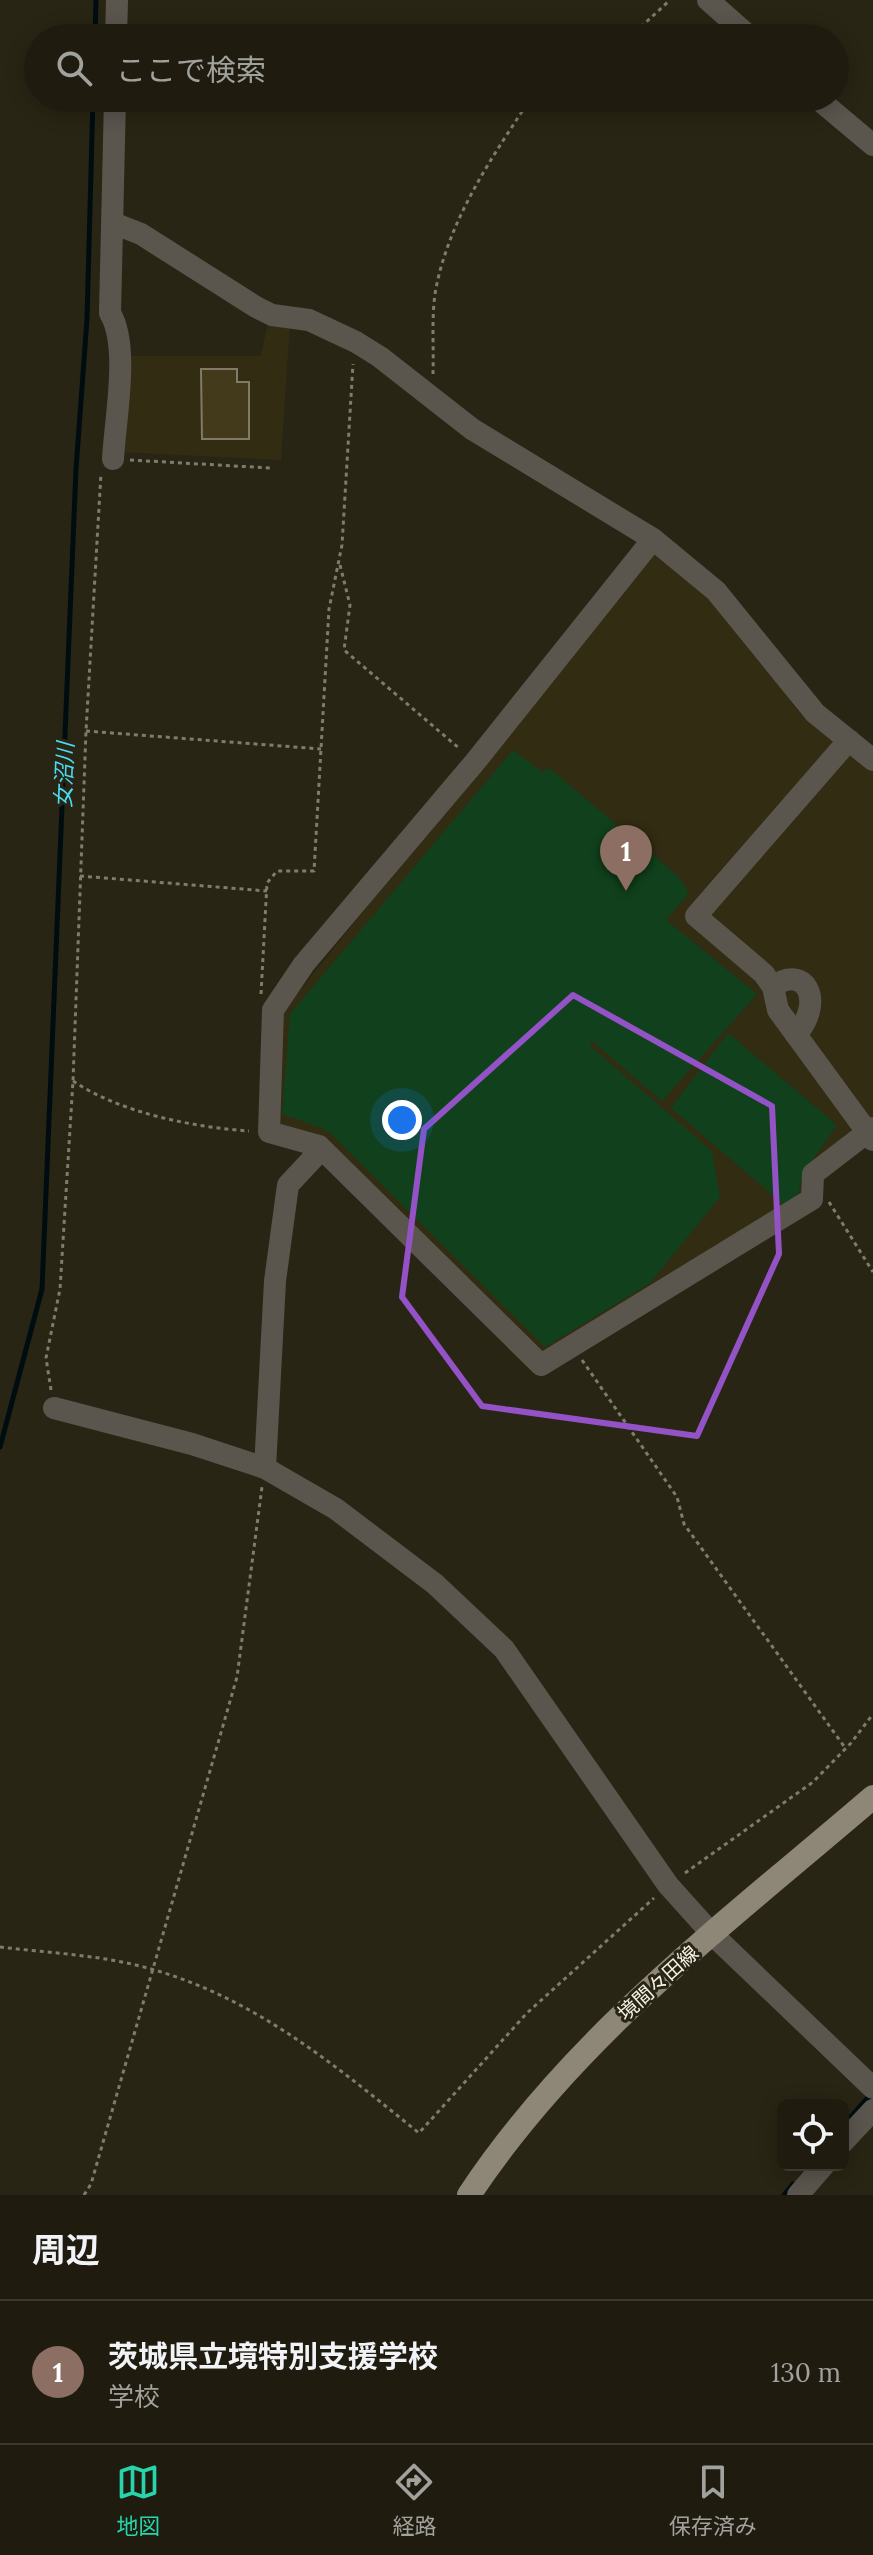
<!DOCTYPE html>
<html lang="ja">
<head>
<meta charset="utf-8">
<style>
  :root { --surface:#1f1c0f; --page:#272518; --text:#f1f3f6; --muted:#a1a19e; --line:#3c3a2f; --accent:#26d5ae }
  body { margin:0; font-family:Lora,"Noto Sans JP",serif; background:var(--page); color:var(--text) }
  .controls { position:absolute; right:24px; bottom:24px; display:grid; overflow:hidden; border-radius:12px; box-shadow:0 4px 20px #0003 }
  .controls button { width:72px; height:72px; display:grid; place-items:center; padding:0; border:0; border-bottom:2px solid var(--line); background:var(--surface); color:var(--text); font:40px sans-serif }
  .you { position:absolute; left:402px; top:1120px; width:28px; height:28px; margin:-20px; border:6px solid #fff; border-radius:50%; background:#1a73e8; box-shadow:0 0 0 12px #1a73e833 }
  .badge { display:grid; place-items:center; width:52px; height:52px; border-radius:50%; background:var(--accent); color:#fff; font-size:26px; font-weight:700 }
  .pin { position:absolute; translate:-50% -66px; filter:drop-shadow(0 2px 4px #0008) }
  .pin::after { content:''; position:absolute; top:42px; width:28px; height:24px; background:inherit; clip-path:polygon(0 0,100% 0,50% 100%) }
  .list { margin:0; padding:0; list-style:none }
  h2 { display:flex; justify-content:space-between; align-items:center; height:104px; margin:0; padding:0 32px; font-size:34px }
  h2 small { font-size:26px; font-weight:400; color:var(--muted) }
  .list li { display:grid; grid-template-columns:52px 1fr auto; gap:24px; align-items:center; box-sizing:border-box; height:144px; padding:0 32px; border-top:2px solid var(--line) }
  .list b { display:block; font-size:30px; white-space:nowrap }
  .list p { margin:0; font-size:26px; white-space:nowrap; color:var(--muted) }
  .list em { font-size:26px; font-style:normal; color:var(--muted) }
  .icon { flex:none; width:44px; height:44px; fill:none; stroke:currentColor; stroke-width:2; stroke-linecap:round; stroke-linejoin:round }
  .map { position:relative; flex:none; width:873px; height:2195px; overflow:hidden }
  .search { position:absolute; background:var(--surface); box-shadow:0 4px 20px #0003; left:24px; right:24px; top:24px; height:88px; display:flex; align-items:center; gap:20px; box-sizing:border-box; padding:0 28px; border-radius:44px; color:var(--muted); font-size:30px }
  .sheet { height:248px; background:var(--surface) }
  nav { display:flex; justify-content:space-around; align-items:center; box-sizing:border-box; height:112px; border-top:2px solid var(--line); background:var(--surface); font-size:22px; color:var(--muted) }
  nav a { display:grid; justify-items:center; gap:4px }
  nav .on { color:var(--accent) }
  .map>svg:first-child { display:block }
  .built { fill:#322c13 }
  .green { fill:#11401c }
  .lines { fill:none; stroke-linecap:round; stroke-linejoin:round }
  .stream { stroke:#000d10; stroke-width:5 }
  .building { fill:#423a1a; stroke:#807b66; stroke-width:2 }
  .path { stroke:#7f7c6d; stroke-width:3; stroke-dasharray:4 4; stroke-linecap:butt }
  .minor { stroke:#5a564e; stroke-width:22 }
  .major { stroke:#8e8676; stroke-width:24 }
  .marked { fill:none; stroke:#9353c7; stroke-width:6; stroke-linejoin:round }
  .labels { text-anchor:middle; stroke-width:6; stroke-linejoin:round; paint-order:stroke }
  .street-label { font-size:20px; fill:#f4f1e6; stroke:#292514 }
  .water-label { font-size:22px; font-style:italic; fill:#49dbf3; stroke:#292514 }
</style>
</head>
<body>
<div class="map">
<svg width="873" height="2195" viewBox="0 0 873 2195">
  <rect width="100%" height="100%" fill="#292514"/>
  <path class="built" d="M 268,322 L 290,323 L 281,460 L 118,452 L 127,356 L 261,356 Z
    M 650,553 L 658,553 L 711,596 L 802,716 L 873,769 L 873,1117 L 803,1198 L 549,1357 L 277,1123 L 282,1013 Z"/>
  <path class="green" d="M 513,750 L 542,772 L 549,768 L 679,877 L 689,893 L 666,920 L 757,994 L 662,1101 L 593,1042 L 589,1045 L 712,1151 L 720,1197 L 650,1283 L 545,1347 L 327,1130 L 282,1114 L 290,1014 Z
    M 728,1033 L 837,1125 L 804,1173 L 798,1194 L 784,1205 L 671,1108 Z"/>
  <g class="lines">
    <path class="stream" d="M 95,38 L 96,0
      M 0,1447 L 42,1289 L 76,469 L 87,319 L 93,98
      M 843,2126 L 872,2093
      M 784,2195 L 793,2184"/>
  </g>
  <path class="building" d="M 201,369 L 237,369 L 237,382 L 249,382 L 249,439 L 202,439 Z"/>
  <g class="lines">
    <path class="path" d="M 629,38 L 670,0
      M 433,374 C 434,346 431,315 436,288 C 450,218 492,157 531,98
      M 130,460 L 270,468
      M 340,565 L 350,605 L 344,650 L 460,749
      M 86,731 L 321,749
      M 80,876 L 267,891
      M 261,994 L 267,883 L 277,871 L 314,871 L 329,609 L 342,545 L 353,364
      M 73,1081 C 121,1113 192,1127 249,1131
      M 829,1202 L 873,1272
      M 582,1360 L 677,1497 L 684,1524 L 846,1749
      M 51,1390 L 46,1358 L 60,1289 L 73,1081 L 86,731 L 101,473
      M 685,1873 L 813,1782 L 851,1743 L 873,1714
      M 0,1947 C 49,1953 103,1955 151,1969 C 255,1998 336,2066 419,2133 L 527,2013 L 654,1898
      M 84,2195 L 91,2184 L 237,1677 L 262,1487"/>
    <path class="minor" d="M 708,0 L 751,38
      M 116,38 L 117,0
      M 817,98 L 873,145
      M 113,223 L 141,234 L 256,307 L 272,315 L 309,320 L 356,342 L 380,357 L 472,429 L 653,539 L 716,591 L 815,713 L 873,760
      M 113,459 C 115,419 130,346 110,313 L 115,98
      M 653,539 L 475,762 L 304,964 L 273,1010 L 269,1132 L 319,1146 L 541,1365 L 812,1199 L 813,1174 L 873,1128
      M 849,740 L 696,916 L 764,974 L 773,987 L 778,1010 L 873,1140
      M 773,987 C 804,963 826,1000 796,1035
      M 54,1408 L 192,1444 L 265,1468 L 336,1509 L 435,1584 L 504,1649 L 668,1885 L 713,1935 L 873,2088
      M 265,1468 L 275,1281 L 288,1185 L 317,1154 L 319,1146
      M 843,2142 L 873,2110
      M 798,2195 L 824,2165"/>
    <path class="major" d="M 469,2195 C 574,2036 730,1920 873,1797"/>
  </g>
  <path class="marked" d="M 573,995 L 772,1106 L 779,1254 L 697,1436 L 482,1406 L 402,1297 L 424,1129 Z"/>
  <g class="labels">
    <g class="street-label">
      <text transform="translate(658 1983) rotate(-42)" y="7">境間々田線</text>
    </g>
    <g class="water-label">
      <text transform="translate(64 775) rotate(-88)" y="8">女沼川</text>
    </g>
  </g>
</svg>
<div class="controls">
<button><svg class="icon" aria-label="locate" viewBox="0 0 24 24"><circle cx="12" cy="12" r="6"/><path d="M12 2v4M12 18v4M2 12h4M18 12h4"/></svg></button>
</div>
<div class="you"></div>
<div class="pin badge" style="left:626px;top:891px;background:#8d6e63">1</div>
<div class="search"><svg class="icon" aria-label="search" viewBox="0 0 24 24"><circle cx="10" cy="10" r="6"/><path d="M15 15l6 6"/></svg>ここで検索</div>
</div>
<section class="sheet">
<h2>周辺<small></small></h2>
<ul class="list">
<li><span class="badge" style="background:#8d6e63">1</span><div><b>茨城県立境特別支援学校</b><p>学校</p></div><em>130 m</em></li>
</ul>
</section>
<nav>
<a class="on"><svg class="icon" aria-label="map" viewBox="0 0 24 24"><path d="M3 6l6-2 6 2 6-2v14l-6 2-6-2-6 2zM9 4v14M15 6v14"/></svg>地図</a>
<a><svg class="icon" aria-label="directions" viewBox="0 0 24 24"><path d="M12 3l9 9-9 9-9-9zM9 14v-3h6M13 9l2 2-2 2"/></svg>経路</a>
<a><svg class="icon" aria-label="saved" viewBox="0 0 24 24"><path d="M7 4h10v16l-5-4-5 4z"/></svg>保存済み</a>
</nav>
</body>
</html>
